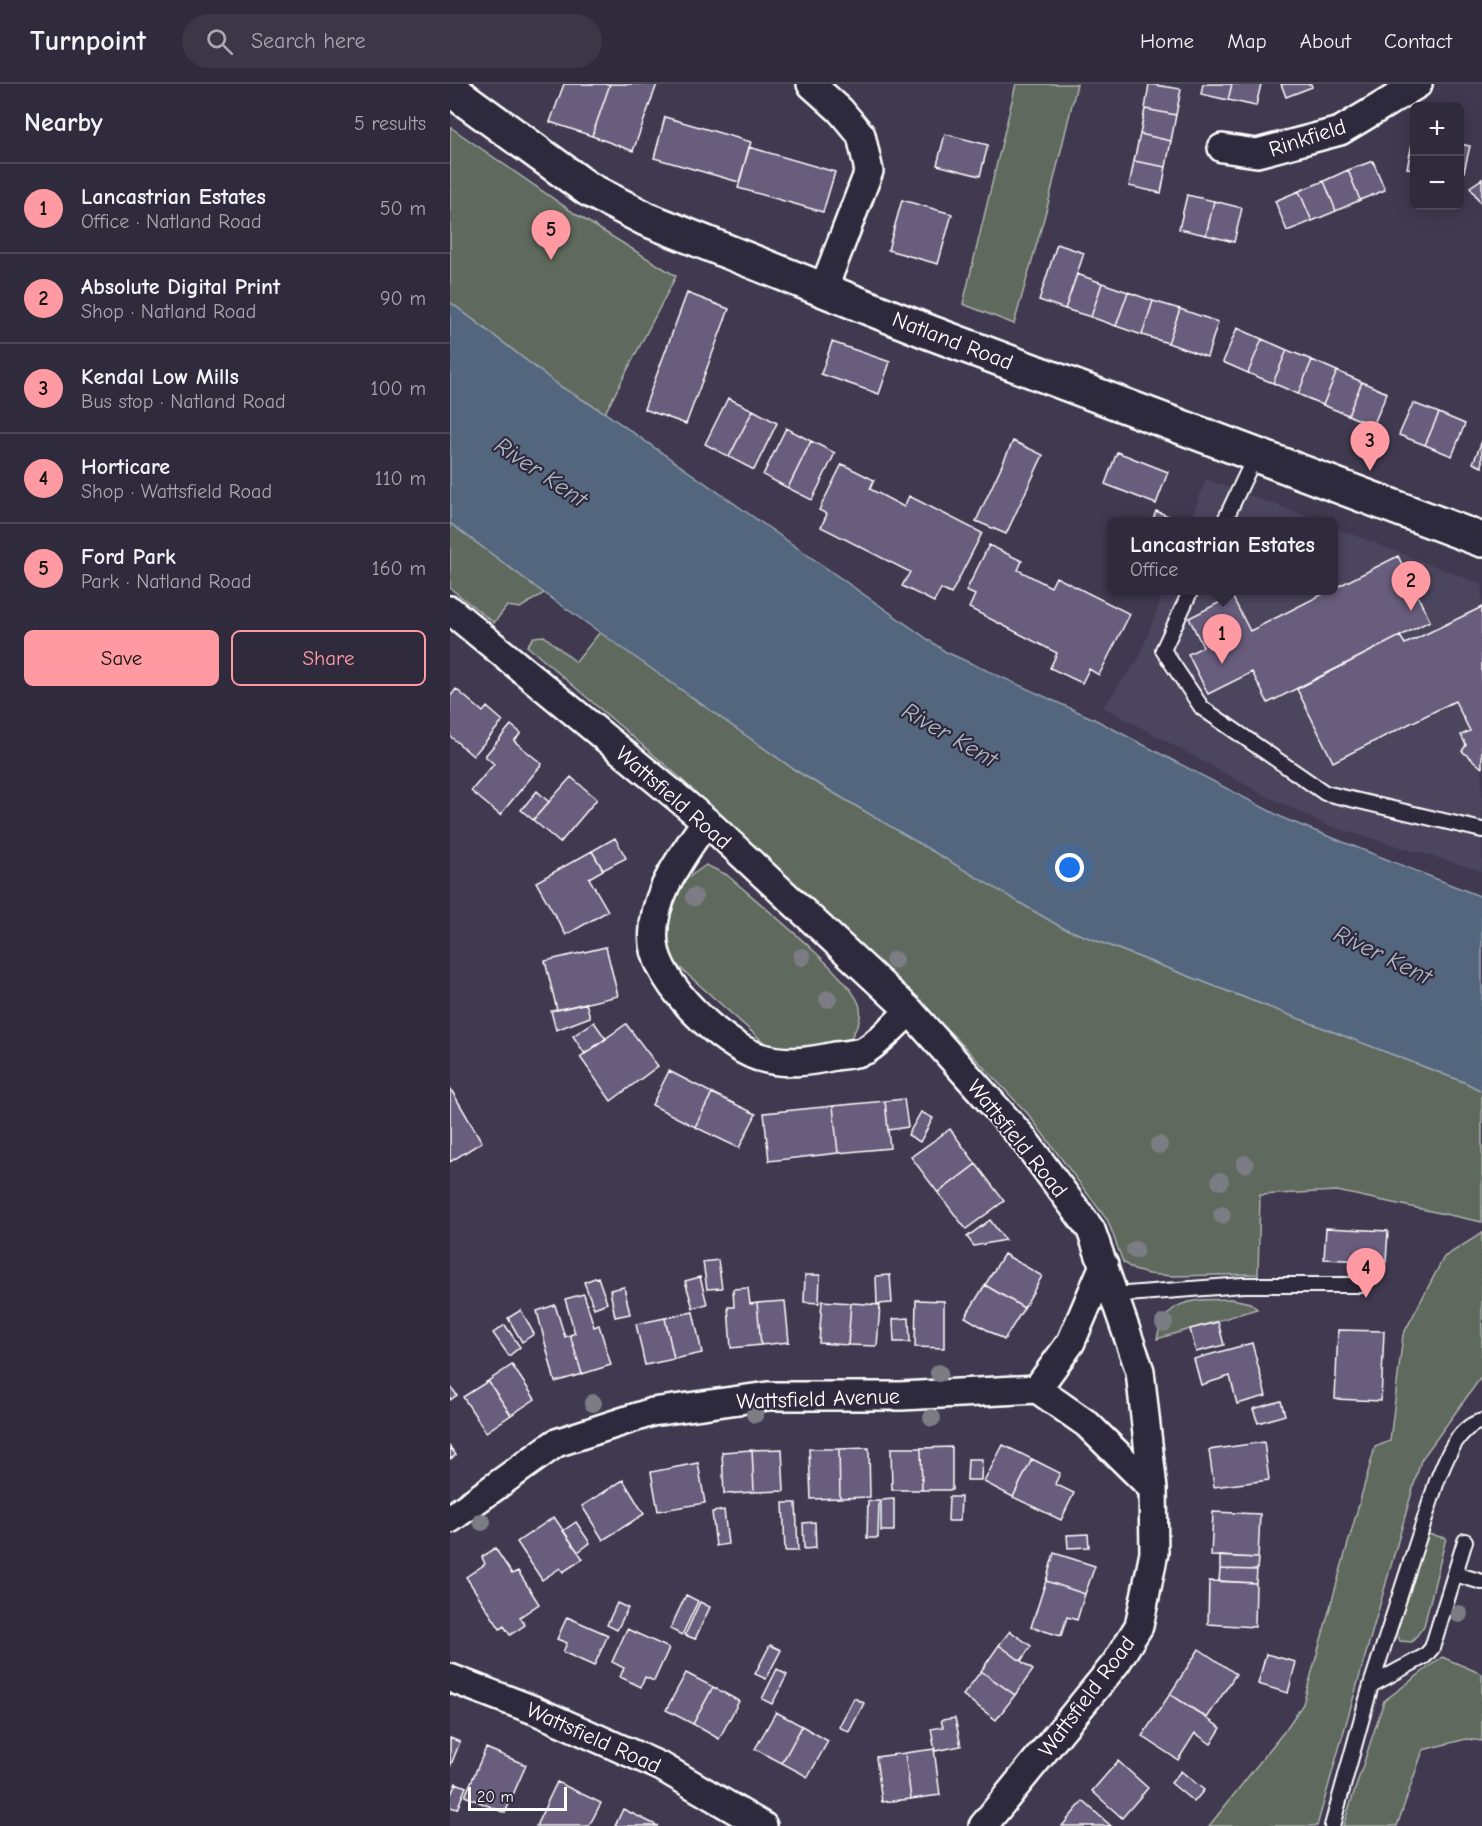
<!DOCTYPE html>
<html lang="en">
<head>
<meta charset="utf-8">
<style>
  :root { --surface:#302b3c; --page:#3c3747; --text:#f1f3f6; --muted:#a8a7af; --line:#4b4756; --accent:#ff9aa2 }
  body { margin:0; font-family:"Comic Neue",sans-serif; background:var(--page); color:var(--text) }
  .controls { position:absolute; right:18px; top:18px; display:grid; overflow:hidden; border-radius:9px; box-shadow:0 3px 15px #0003 }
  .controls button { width:54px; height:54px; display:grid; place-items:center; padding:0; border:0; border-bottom:2px solid var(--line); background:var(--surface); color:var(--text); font:30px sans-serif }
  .scale { position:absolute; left:18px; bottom:15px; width:99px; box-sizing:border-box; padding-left:6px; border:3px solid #fff; border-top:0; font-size:16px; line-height:21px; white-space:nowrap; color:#fff; -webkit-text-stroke:4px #2f2a3d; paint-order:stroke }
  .you { position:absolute; left:620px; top:784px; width:21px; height:21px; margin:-15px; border:4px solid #fff; border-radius:50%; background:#1a73e8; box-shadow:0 0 0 9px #1a73e833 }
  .badge { display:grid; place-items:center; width:39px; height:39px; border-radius:50%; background:var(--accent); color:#111; font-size:20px; font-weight:700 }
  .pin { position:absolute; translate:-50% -50px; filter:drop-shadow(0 2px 3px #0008) }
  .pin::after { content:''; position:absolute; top:32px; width:21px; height:18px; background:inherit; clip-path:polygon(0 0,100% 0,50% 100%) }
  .popup { position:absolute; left:657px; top:433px; width:231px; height:78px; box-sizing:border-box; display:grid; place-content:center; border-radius:9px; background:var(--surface); filter:drop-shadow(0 2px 4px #0005); font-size:20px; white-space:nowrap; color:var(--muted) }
  .popup b { font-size:22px; color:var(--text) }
  .popup::after { content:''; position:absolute; left:50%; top:100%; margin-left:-12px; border:12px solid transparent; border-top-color:var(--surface) }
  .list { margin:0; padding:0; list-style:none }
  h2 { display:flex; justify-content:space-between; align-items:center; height:78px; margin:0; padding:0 24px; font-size:26px }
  h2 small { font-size:20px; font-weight:400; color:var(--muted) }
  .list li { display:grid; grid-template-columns:39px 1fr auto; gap:18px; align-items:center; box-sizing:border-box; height:90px; padding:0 24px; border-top:2px solid var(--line) }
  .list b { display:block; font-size:22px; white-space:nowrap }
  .list p { margin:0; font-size:20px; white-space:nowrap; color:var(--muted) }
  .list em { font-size:20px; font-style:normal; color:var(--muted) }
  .actions { display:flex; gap:12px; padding:18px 24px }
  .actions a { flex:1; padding:14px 0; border:2px solid var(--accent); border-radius:9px; text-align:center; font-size:21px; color:var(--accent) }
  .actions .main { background:var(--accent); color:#111 }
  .icon { flex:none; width:33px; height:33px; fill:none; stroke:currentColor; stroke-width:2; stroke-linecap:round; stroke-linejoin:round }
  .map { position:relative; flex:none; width:1032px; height:1742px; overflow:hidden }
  header { display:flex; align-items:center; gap:36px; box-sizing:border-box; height:84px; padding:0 30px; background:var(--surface); border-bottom:2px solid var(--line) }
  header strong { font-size:28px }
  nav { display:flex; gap:33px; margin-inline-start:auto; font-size:21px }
  .search { width:420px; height:54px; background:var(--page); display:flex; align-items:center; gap:15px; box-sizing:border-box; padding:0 21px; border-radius:33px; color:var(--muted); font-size:22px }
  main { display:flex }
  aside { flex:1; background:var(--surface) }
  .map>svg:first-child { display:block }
  .built { fill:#4c445d }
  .green { fill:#5e695d; stroke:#aeb4ae; stroke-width:1.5 }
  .water { fill:#52667d; stroke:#97a3b1; stroke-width:1.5 }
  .building { fill:#685d7b; stroke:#fff; stroke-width:1.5 }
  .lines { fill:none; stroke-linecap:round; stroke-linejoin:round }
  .lane-casing { stroke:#fff; stroke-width:18 }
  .street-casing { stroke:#fff; stroke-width:32 }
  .secondary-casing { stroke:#fff; stroke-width:38 }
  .lane { stroke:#2f2a3d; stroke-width:14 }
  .street { stroke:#2f2a3d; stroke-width:27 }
  .secondary { stroke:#2f2a3d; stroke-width:33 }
  .tree { fill:#7c7d84 }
  .labels { text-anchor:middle; stroke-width:4.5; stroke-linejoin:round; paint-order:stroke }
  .street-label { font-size:22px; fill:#fff; stroke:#2f2a3d }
  .water-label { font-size:24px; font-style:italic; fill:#b1bac4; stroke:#2f2a3d }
</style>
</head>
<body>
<header>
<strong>Turnpoint</strong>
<div class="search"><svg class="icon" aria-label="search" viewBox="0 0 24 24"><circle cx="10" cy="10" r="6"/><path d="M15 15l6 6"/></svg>Search here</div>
<nav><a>Home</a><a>Map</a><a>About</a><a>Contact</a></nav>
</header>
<main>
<aside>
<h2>Nearby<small>5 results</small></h2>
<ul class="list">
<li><span class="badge">1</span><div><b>Lancastrian Estates</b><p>Office · Natland Road</p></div><em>50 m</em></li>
<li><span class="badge">2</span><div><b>Absolute Digital Print</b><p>Shop · Natland Road</p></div><em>90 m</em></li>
<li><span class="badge">3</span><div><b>Kendal Low Mills</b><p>Bus stop · Natland Road</p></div><em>100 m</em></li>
<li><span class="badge">4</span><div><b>Horticare</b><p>Shop · Wattsfield Road</p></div><em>110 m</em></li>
<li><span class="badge">5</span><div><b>Ford Park</b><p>Park · Natland Road</p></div><em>160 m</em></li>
</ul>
<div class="actions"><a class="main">Save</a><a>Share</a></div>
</aside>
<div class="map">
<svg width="1032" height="1742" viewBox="0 0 1032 1742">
  <rect width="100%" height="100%" fill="#403950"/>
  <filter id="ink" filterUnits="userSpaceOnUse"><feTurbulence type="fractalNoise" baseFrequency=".0167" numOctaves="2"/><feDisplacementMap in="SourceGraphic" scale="12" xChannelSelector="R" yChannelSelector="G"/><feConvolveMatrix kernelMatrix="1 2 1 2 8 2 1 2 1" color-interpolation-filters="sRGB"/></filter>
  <g filter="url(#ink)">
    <path class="built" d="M 756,395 L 870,437 L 740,438 Z
      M 883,443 L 1032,500 L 1032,787 L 879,742 L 816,712 L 653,623 L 688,576 L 714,507 L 883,506 Z"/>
    <path class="green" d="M 566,0 L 627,0 L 598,120 L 564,240 L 513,220 Z
      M 0,43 L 127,131 L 226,192 L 155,329 L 111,303 L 0,218 Z
      M 0,439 L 94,509 L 70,524 L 57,522 L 44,539 L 0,504 Z
      M 150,548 L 345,686 L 611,843 L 1014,998 L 1032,1007 L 1032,1138 L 887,1107 L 810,1111 L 808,1190 L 723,1192 L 698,1190 L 684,1186 L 673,1178 L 658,1137 L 578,1030 L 504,952 L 227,691 L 77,562 L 84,553 L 94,552 L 126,578 Z
      M 256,781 L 277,791 C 304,815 398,890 409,920 C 414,934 405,947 398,958 L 377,965 L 320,964 L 218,873 L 216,841 L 229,800 Z
      M 1032,1149 L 1032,1292 L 971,1376 L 867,1742 L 759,1742 L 836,1645 L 853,1620 L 925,1363 L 940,1357 L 953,1251 L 994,1173 Z
      M 782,1215 L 800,1219 L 807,1225 L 707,1255 C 715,1212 747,1216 782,1215 Z
      M 978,1450 L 996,1454 L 974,1542 L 962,1558 L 950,1557 L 946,1548 Z
      M 992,1573 L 1032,1590 L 1032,1657 L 1016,1655 L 973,1666 L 947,1742 L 893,1742 L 934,1617 Z"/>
    <path class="water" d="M 0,218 L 111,303 L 155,329 L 496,568 L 644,635 L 835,735 L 1032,813 L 1032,1007 L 1014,998 L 611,843 L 345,686 L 94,509 L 0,439 Z"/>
    <path class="building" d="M 114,0 L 160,0 L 142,52 L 100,38 Z
      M 160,0 L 207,0 L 183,67 L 142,52 Z
      M 699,0 L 731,5 L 726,31 L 695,25 Z
      M 753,0 L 782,0 L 778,16 L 751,10 Z
      M 782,0 L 811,0 L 806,22 L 778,16 Z
      M 831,0 L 861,0 L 862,3 L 836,13 Z
      M 695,25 L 726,31 L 721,57 L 690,50 Z
      M 215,33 L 301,58 L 289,98 L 204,74 Z
      M 495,50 L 538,61 L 530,92 L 487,81 Z
      M 690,50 L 721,57 L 716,83 L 684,77 Z
      M 964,51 L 964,85 L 957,84 Z
      M 1010,60 L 1020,62 L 1012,96 L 1010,96 Z
      M 299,63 L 385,88 L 373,128 L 288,104 Z
      M 684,77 L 716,83 L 711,109 L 679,102 Z
      M 923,77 L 935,106 L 910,116 L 898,86 Z
      M 898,86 L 910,116 L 886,127 L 874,97 Z
      M 1032,95 L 1032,121 L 1020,103 Z
      M 874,97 L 886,127 L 862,137 L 849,107 Z
      M 849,107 L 862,137 L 837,147 L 825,117 Z
      M 737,111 L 764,117 L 756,151 L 729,145 Z
      M 452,116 L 502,130 L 488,180 L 438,166 Z
      M 764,117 L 792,124 L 784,158 L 756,151 Z
      M 607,160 L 634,169 L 615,225 L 589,216 Z
      M 627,190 L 652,199 L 641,233 L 615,225 Z
      M 652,199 L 678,208 L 666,242 L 641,233 Z
      M 678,208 L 703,217 L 692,251 L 666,242 Z
      M 237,209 L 279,225 L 236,340 L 194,325 Z
      M 703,217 L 730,225 L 718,259 L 692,251 Z
      M 730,225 L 768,238 L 757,273 L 718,259 Z
      M 787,244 L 812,255 L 798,289 L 773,278 Z
      M 812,255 L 837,266 L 823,299 L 798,289 Z
      M 382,258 L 440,278 L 429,310 L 371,290 Z
      M 837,266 L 862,276 L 848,310 L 823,299 Z
      M 862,276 L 887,287 L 873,321 L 848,310 Z
      M 887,287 L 912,298 L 898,331 L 873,321 Z
      M 912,298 L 937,309 L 923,342 L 898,331 Z
      M 278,314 L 303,326 L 279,373 L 255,360 Z
      M 963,319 L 989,329 L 975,361 L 949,351 Z
      M 303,326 L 327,339 L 304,386 L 279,373 Z
      M 989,329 L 1015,340 L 1002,372 L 975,361 Z
      M 336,344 L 361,357 L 338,404 L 313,391 Z
      M 361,357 L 385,369 L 362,416 L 338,404 Z
      M 563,357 L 593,371 L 556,450 L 526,437 Z
      M 1032,357 L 1032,383 L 1023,379 Z
      M 667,368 L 718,388 L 706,420 L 655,400 Z
      M 392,380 L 424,396 L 420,405 L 454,423 L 459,412 L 532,449 L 501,510 L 491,505 L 484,518 L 452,502 L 460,488 L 371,443 L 377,430 L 369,426 Z
      M 706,427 L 733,438 L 702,438 Z
      M 539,461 L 572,477 L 568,486 L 601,503 L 606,493 L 680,530 L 649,591 L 639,585 L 632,599 L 600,584 L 607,569 L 519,524 L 525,511 L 516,507 Z
      M 948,472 L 980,537 L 818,619 L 802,588 L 758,610 L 738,570 L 753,563 L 739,534 L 782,512 L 800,547 Z
      M 1032,523 L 1032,684 L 1012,667 L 1016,661 L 1011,651 L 1020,647 L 1005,617 L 883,678 L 847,605 L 950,552 L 955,560 Z
      M 6,605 L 33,628 L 37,623 L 53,637 L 23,672 L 0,652 L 0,613 Z
      M 61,641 L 71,649 L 64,657 L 92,680 L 50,731 L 21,707 L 44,680 L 35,672 Z
      M 121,693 L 147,715 L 110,759 L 83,736 Z
      M 87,707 L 99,718 L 83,736 L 71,726 Z
      M 165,754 L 176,774 L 153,786 L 142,767 Z
      M 142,767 L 153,786 L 139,794 L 158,827 L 116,851 L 86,798 Z
      M 156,863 L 168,912 L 107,926 L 95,877 Z
      M 136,919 L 140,933 L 106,946 L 101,927 Z
      M 144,938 L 156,955 L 135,970 L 123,952 Z
      M 176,940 L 208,982 L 161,1017 L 130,973 Z
      M 219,987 L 262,1009 L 245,1043 L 202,1021 Z
      M 0,1004 L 32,1058 L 0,1078 Z
      M 262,1009 L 306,1030 L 289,1064 L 245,1043 Z
      M 454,1015 L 458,1043 L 438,1046 L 435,1017 Z
      M 435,1017 L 440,1064 L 388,1069 L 383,1022 Z
      M 383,1022 L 388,1069 L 319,1077 L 314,1029 Z
      M 471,1028 L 483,1034 L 470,1058 L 458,1051 Z
      M 500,1045 L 526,1080 L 488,1109 L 461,1073 Z
      M 526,1080 L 554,1117 L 516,1145 L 488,1109 Z
      M 540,1136 L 555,1156 L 524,1162 L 517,1153 Z
      M 876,1144 L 938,1147 L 936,1178 L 874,1175 Z
      M 554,1170 L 592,1192 L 574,1224 L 535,1201 Z
      M 268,1176 L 272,1204 L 257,1205 L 253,1178 Z
      M 355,1191 L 370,1191 L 369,1219 L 354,1218 Z
      M 440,1191 L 442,1219 L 427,1220 L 426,1192 Z
      M 148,1193 L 157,1219 L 144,1224 L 134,1198 Z
      M 250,1193 L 257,1220 L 243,1224 L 235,1197 Z
      M 535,1201 L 574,1224 L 554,1256 L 515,1233 Z
      M 174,1203 L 180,1230 L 165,1233 L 160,1206 Z
      M 298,1204 L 300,1220 L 307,1219 L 311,1261 L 281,1264 L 278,1223 L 284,1223 L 283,1205 Z
      M 134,1210 L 144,1243 L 149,1241 L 161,1281 L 132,1290 L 120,1251 L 125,1249 L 115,1215 Z
      M 466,1216 L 494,1217 L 494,1264 L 465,1263 Z
      M 335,1217 L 339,1258 L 311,1261 L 307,1219 Z
      M 372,1217 L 401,1219 L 398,1261 L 369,1259 Z
      M 401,1219 L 430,1221 L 427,1262 L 398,1261 Z
      M 105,1221 L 115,1253 L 120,1251 L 132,1290 L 105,1298 L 87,1227 Z
      M 71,1226 L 84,1250 L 72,1258 L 58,1234 Z
      M 243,1228 L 252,1269 L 224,1275 L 215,1234 Z
      M 215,1234 L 224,1275 L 195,1281 L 186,1240 Z
      M 459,1234 L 460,1258 L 444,1258 L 443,1235 Z
      M 768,1238 L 774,1261 L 746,1268 L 740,1245 Z
      M 55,1241 L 70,1263 L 59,1272 L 43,1249 Z
      M 888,1246 L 934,1247 L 931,1317 L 885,1315 Z
      M 802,1259 L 816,1312 L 787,1320 L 780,1292 L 751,1301 L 744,1275 Z
      M 62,1281 L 85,1315 L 61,1331 L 38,1297 Z
      M 38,1297 L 61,1331 L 36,1348 L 13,1313 Z
      M 0,1302 L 7,1311 L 0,1316 Z
      M 831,1317 L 835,1331 L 808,1339 L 803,1325 Z
      M 814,1358 L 819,1396 L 764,1403 L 759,1366 Z
      M 553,1361 L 582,1375 L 563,1413 L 534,1398 Z
      M 0,1363 L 6,1371 L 0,1375 Z
      M 502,1363 L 502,1406 L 472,1406 L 471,1364 Z
      M 419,1364 L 420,1413 L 390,1414 L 389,1365 Z
      M 441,1364 L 471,1364 L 472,1406 L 442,1406 Z
      M 332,1365 L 334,1407 L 304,1408 L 302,1366 Z
      M 359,1365 L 389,1365 L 390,1414 L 361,1415 Z
      M 302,1366 L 304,1408 L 274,1410 L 272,1368 Z
      M 518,1375 L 532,1375 L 531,1396 L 517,1396 Z
      M 582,1375 L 610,1389 L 605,1400 L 624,1409 L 611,1436 L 563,1413 Z
      M 248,1379 L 255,1419 L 208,1427 L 201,1388 Z
      M 173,1396 L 194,1430 L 153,1456 L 132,1422 Z
      M 499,1413 L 511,1413 L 510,1437 L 498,1437 Z
      M 444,1415 L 444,1447 L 431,1447 L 431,1416 Z
      M 418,1417 L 429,1417 L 428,1454 L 417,1454 Z
      M 333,1419 L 346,1419 L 348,1467 L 335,1467 Z
      M 274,1426 L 278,1460 L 266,1462 L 262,1428 Z
      M 763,1428 L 810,1430 L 808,1474 L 761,1472 Z
      M 104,1433 L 133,1475 L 113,1488 L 110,1484 L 92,1496 L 67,1458 Z
      M 126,1438 L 140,1459 L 128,1468 L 113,1447 Z
      M 365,1438 L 366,1464 L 354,1465 L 353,1439 Z
      M 638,1450 L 639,1463 L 618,1464 L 617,1451 Z
      M 45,1464 L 62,1490 L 68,1487 L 89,1520 L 70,1533 L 75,1541 L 60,1551 L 54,1542 L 50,1545 L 16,1493 L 35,1480 L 32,1473 Z
      M 604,1469 L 645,1482 L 635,1510 L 596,1497 Z
      M 770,1472 L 808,1474 L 807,1486 L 770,1485 Z
      M 770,1485 L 807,1486 L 806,1499 L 769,1497 Z
      M 596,1497 L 635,1510 L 627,1536 L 617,1533 L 611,1552 L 581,1543 Z
      M 759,1497 L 806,1499 L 805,1543 L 758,1540 Z
      M 236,1511 L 248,1517 L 232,1551 L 220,1545 Z
      M 250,1518 L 260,1523 L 245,1555 L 235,1551 Z
      M 167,1519 L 178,1524 L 167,1546 L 157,1541 Z
      M 117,1533 L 158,1551 L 144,1582 L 113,1568 L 117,1559 L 107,1555 Z
      M 177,1545 L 219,1564 L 204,1597 L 195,1593 L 191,1603 L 170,1593 L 174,1584 L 162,1578 Z
      M 560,1547 L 581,1562 L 571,1577 L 549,1561 Z
      M 320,1561 L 331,1566 L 316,1595 L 305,1590 Z
      M 549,1561 L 583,1586 L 565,1611 L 531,1587 Z
      M 749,1565 L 786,1590 L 757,1634 L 720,1610 Z
      M 816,1570 L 846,1578 L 838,1609 L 808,1600 Z
      M 327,1585 L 337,1591 L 322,1620 L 312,1615 Z
      M 531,1587 L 565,1611 L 546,1636 L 513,1611 Z
      M 236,1589 L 263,1603 L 243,1640 L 216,1626 Z
      M 263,1603 L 289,1617 L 269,1655 L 243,1640 Z
      M 720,1610 L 771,1644 L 761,1660 L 745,1649 L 728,1676 L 692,1652 Z
      M 404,1614 L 414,1619 L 399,1648 L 389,1643 Z
      M 326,1628 L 352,1642 L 332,1679 L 305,1665 Z
      M 505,1634 L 511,1662 L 485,1667 L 481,1645 L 493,1643 L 491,1636 Z
      M 352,1642 L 378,1657 L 358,1693 L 332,1679 Z
      M 0,1654 L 10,1658 L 0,1683 Z
      M 36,1664 L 76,1681 L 55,1729 L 15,1712 Z
      M 484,1665 L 490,1711 L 461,1715 L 455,1669 Z
      M 455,1669 L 461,1715 L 432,1718 L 426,1673 Z
      M 668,1677 L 698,1704 L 672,1734 L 642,1707 Z
      M 731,1687 L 754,1706 L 744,1718 L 721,1699 Z
      M 107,1698 L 151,1719 L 139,1742 L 86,1742 Z
      M 6,1699 L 16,1703 L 7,1725 L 0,1723 L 0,1713 Z
      M 633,1717 L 661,1742 L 612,1742 Z
      M 173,1725 L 208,1742 L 165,1742 Z"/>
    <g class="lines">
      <defs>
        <path id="lane" d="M 774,438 L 806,370
          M 741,506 L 713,566 L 752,624 L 875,709 L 1032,746
          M 664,1211 L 793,1201 L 913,1201
          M 1005,1490 L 1032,1498
          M 921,1601 L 975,1572 L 982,1564 L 1015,1457
          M 882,1742 L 921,1601 L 987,1397 C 996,1375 1007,1343 1032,1337"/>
        <path id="street" d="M 361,0 L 390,26 L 411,51 L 419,87 L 373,206
          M 772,64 L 807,69 L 890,47 L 968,0
          M 0,526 L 256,737 L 460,927 L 572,1053 L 641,1146 L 690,1287 L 703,1405 L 704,1469 L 689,1542 L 666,1579 L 533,1742
          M 256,737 C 232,773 199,813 204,860 C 208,901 271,960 309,973 C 336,981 358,978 385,972 C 394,971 408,970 416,966 C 432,956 446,939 460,927
          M 587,1305 L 621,1258 L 654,1181
          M 0,1435 L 106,1359 L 202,1328 L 318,1312 L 451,1312 L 587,1305 L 637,1340 L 703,1405
          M 0,1594 L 84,1626 L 212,1683 L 313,1742"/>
        <path id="secondary" d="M 0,5 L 138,105 L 196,135 L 479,248 L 1032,456"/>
      </defs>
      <use href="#lane" class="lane-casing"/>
      <use href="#street" class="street-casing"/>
      <use href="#secondary" class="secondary-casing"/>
      <use href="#lane" class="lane"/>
      <use href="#street" class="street"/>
      <use href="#secondary" class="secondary"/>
    </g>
    <g class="tree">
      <circle cx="244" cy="813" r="9"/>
      <circle cx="352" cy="873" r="9"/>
      <circle cx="444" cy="876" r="9"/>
      <circle cx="378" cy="915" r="9"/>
      <circle cx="709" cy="1061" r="9"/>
      <circle cx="795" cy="1080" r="9"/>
      <circle cx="770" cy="1097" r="9"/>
      <circle cx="772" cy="1131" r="9"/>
      <circle cx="685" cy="1166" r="9"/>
      <circle cx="714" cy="1239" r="9"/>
      <circle cx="489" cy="1289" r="9"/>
      <circle cx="143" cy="1319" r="9"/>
      <circle cx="305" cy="1330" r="9"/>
      <circle cx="482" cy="1334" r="9"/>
      <circle cx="32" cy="1438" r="9"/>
      <circle cx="1009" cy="1530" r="9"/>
    </g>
  </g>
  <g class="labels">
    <g class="street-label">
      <text transform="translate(857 53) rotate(-18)" y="8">Rinkfield</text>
      <text transform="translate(503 256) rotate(21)" y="8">Natland Road</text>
      <text transform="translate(224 713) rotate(41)" y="8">Wattsfield Road</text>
      <text transform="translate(568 1054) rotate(51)" y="8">Wattsfield Road</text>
      <text transform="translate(368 1314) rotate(-2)" y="8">Wattsfield Avenue</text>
      <text transform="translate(636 1612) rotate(-53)" y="8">Wattsfield Road</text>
      <text transform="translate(144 1653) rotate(24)" y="8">Wattsfield Road</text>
    </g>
    <g class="water-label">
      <text transform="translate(91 388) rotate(34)" y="8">River Kent</text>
      <text transform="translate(500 651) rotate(30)" y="8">River Kent</text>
      <text transform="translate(933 871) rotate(26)" y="8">River Kent</text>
    </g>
  </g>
</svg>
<div class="controls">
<button>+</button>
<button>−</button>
</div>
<div class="scale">20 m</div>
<div class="you"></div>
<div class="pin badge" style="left:772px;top:580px">1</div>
<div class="popup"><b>Lancastrian Estates</b>Office</div>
<div class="pin badge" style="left:961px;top:527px">2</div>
<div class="pin badge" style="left:920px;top:387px">3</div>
<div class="pin badge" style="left:916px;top:1214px">4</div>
<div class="pin badge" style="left:101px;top:176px">5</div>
</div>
</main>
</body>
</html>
